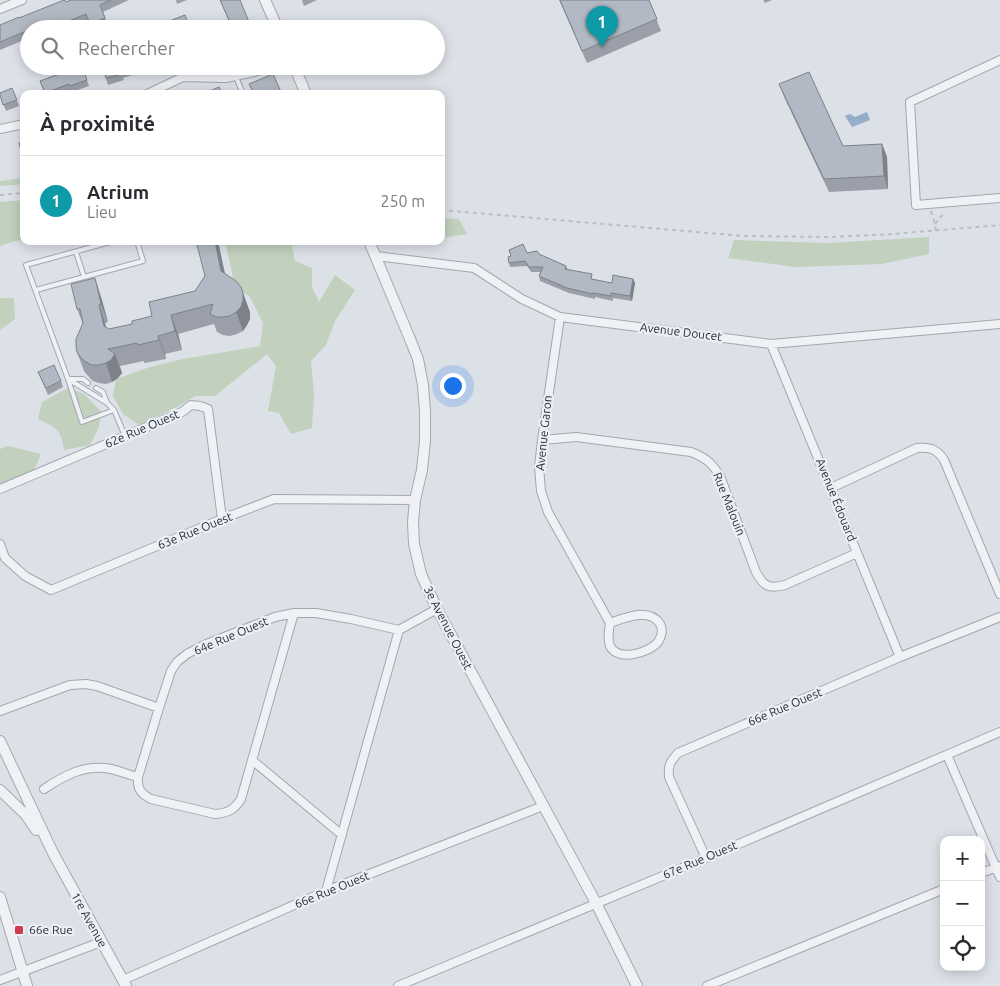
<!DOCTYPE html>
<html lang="fr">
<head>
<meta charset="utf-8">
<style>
  :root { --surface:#fff; --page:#f7f7f7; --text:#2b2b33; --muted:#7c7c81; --line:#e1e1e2; --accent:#7c3aed }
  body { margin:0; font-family:Ubuntu,sans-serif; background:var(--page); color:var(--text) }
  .controls { position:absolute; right:15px; bottom:15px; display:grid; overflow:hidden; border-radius:10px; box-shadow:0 2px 12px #0003 }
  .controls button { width:45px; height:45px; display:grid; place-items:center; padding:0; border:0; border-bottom:1px solid var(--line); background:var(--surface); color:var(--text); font:25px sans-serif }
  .you { position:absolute; left:452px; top:385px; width:18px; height:18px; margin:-12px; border:4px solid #fff; border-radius:50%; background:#1a73e8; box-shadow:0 0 0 8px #1a73e833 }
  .badge { display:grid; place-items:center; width:32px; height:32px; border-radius:50%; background:var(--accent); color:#fff; font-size:16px; font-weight:700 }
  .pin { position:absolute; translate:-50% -41px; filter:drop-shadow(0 1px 2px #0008) }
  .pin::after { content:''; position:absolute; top:26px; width:18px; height:15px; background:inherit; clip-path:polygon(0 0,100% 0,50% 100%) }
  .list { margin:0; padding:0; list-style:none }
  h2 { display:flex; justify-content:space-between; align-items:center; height:65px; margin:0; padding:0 20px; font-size:21px }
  h2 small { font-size:16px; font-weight:400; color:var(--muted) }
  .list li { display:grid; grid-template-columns:32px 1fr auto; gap:15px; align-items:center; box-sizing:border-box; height:90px; padding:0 20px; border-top:1px solid var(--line) }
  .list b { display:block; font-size:19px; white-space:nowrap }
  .list p { margin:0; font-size:16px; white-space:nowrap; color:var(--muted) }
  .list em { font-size:16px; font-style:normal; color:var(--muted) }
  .icon { flex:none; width:28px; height:28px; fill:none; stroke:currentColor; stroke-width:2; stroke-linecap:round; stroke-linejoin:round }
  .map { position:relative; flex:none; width:1000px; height:986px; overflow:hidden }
  .search { position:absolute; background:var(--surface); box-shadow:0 2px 12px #0003; left:20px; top:20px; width:425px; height:55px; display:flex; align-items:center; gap:12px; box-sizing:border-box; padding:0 18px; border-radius:28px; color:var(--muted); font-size:19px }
  .panel { position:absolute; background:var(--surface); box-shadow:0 2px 12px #0003; left:20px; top:90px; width:425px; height:155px; border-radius:10px }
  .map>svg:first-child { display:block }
  .green { fill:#c1d1bd }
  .water { fill:#96adc9 }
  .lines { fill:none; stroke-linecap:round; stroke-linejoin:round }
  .service-casing { stroke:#a2a7b1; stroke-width:6 }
  .minor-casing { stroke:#a2a7b1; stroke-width:10 }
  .tertiary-casing { stroke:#a2a7b1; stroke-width:12 }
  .path { stroke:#bbbec5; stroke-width:2; stroke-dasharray:4 4; stroke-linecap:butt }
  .service { stroke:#eff1f5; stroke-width:4 }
  .minor { stroke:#eff1f5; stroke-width:8 }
  .tertiary { stroke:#eff1f5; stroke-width:10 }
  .wall { fill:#9a9fa9 }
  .shaded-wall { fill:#7d8289 }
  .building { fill:#b3b9c4; stroke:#7d8289 }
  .poi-dot { fill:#d13c4d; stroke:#eceff5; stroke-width:2 }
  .labels { text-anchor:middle; stroke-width:4.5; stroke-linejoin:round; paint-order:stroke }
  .street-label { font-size:12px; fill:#262e3e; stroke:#eceff5 }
  .poi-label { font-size:12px; fill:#262e3e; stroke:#eceff5; text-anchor:start }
</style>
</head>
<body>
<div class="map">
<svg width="1000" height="986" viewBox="0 0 1000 986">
  <rect width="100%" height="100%" fill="#dce0e7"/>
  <path class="green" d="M 24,178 L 24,184 L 0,186 L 0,181 Z
    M 24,200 L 24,240 L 12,242 L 0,246 L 0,202 Z
    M 441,218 L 459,219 L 467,234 L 441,238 Z
    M 929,237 L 929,254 L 882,264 L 795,267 L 728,258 L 734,240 L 828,243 Z
    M 225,241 L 291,241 L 295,261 L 312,268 L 312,287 L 319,302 L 335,275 L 355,290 L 335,321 L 326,345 L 311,361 L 314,395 L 312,428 L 291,434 L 279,413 L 268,411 L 276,366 L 267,354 L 215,396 L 195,396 L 177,407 L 139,425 L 123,414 L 113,396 L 116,379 L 150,367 L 183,359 L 260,346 L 263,323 L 250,297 L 239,289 L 234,282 Z
    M 0,298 L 14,298 L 15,319 L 0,330 Z
    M 68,388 L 84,394 L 101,411 L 99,427 L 90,445 L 64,450 C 61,429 57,428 38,419 L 42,402 Z
    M 8,446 L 41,454 L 34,470 L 0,486 L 0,449 Z"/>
  <path class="water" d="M 867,112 L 870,120 L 852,127 L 845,116 L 850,114 L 855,117 Z"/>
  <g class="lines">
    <defs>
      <path id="service" d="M 236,77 L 243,94
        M 114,241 L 26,265 L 68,379 L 107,403 L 114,410 L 125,436
        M 76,252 L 84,277
        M 36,290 L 143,261 L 137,241
        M 88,383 L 83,379 L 68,379 L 82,422 L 114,410
        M 96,388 L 103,392 L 107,403"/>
      <path id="minor" d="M 0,9 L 22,0
        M 1000,60 L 910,102 L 916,205 L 1000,198
        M 147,94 L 183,77 L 226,78 L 254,72 L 269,66
        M 0,129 L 24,124
        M 376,256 L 474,268 L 522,299 L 560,317 L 771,344 L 1000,324
        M 560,317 L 542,440 L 539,467 L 541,491 L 548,512 L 610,623 C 609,630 607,639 610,646 C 618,662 649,653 658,642 C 662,636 663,629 660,624 C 649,607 624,618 610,623
        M 771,344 L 900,657
        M 542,440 L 576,437 L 691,452 C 706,458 711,462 720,476 L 756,572 C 764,587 769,589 785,585 L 857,553
        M 831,488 L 917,448 C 930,447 937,449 944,460 L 1000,594
        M 0,489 L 182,412 L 191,405 L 200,406 L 208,409 L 222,519
        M 0,544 L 5,558 L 25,576 L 51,590 L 222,519 L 274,499 L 415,500
        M 159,708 L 138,777 C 137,789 141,794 151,799 L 215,814 C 228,813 234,810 241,799 L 294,613
        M 0,711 L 70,685 L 86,684 L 97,686 L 159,708 L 171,671 L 177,662 L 187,654 L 204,645 L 275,617 L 294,613 L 316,613 L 351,619 L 399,630 L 437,609
        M 947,755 L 1000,877
        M 252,760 L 342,835
        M 44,789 C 65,775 85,764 111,769 C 120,771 129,775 138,777
        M 706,858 L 669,777 C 668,765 670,762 678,753 L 900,657 L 1000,617
        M 981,873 L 1000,866
        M 326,891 L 399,630
        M 0,980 L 101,942
        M 123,980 L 326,891 L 543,806
        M 398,986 L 706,858 L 1000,732
        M 707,986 L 944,889"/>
      <path id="tertiary" d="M 265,0 L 278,29
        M 294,66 L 306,94
        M 369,241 L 410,339 L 418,359 L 423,385 L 425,412 L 425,441 L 422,470 L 415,500 L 413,522 L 414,544 L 421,574 L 437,609 L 596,903 L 637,986
        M 0,741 L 53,853 L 126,986
        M 0,790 L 26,815 L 36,830
        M 0,897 L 27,986"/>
    </defs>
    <use href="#service" class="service-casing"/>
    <use href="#minor" class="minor-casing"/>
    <use href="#tertiary" class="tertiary-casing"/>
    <path class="path" d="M 0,195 L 24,193
      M 441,210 L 743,236 L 830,237 L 893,234 L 1000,225
      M 931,211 L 935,224 L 936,231
      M 935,224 L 945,212"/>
    <use href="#service" class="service"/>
    <use href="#minor" class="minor"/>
    <use href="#tertiary" class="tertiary"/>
  </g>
  <path class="wall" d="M 71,0 L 129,0 L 103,12 L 108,25 L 98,29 L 92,29 L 88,21 L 69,29 L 61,29 L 60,27 L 54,29 L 29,29 L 29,38 L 0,50 L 0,25 Z
    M 176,0 L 187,0 L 177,4 Z
    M 220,0 L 252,29 L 232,29 Z
    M 302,0 L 317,0 L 304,6 Z
    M 559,0 L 649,0 L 661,31 L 587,63 Z
    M 763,0 L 772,0 L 765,3 Z
    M 82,66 L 89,86 L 72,92 L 71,90 L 62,94 L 45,94 L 40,81 Z
    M 102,66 L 158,66 L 158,67 L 123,78 L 124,80 L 108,85 Z
    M 779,84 L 843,146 L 882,144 L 887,157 L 888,189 L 829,192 L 784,97 Z
    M 12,88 L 19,106 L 6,111 L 0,95 Z
    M 219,246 L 225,273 L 250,312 L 250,319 L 247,325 L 243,331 L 237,334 L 230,336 L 223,335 L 217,332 L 214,324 L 178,334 L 182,350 L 165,354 L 166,359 L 144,363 L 144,361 L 120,366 L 122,373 L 118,378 L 112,382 L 106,384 L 99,383 L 93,381 L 88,376 L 84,371 L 77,352 L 83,324 L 77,309 L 101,297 L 108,322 L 105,323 L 106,327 L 109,329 L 132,324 L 152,316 L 195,291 L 205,276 Z
    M 527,253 L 539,254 L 566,266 L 568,270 L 593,279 L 612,283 L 633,279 L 635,283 L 632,301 L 613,298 L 613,301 L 595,297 L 595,299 L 569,293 L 540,281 L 539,276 L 541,272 L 531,272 L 527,266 L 510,267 L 509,263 Z
    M 38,372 L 61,381 L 63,387 L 48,395 Z"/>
  <path class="shaded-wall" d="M 882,144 L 887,157 L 888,189 L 884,176 Z
    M 215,241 L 217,241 L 219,246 L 228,290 L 221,271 Z
    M 95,278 L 101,297 L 108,322 L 101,304 Z
    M 633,279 L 635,283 L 632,301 L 630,296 Z
    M 241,287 L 250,312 L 250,319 L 247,325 L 243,331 L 236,312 Z
    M 99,305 L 105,323 L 110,344 L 104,326 Z
    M 171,315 L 178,334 L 182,350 L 175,331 Z
    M 158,336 L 165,354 L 166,359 L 159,340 Z
    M 115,354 L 122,373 L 118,378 L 112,382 L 106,363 Z"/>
  <path class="building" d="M 64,0 L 65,0 L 66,2 L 71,0 L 111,0 L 100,5 L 105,18 L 90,24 L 86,14 L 59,25 L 57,20 L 34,29 L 29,29 L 29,30 L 0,42 L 0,25 L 19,17 L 19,18 Z
    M 220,0 L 240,0 L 252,29 L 233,29 Z
    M 560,0 L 649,0 L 657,19 L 582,51 Z
    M 185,15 L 190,29 L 161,29 L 159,25 Z
    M 82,66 L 87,80 L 70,86 L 69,84 L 45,93 L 40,81 L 65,72 L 64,70 L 73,67 L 74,69 Z
    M 102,66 L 138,66 L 121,72 L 122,74 L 106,78 Z
    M 809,72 L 843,146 L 882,144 L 884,176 L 824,179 L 779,84 Z
    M 273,74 L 282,94 L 254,94 L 249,84 Z
    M 219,87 L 222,94 L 203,94 Z
    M 12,88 L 17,100 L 3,105 L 0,95 L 0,93 Z
    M 24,142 L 24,154 L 22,154 L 19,143 Z
    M 196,241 L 215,241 L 221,271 L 236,281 L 241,287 L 243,293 L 243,300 L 241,307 L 236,312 L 230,316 L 223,317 L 216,317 L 210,314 L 213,304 L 171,315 L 175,331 L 158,336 L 159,340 L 138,345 L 137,343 L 108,349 L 115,354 L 111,360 L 106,363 L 99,365 L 92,365 L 86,362 L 81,358 L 77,352 L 76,346 L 76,339 L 83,323 L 80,309 L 77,309 L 71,284 L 95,278 L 101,304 L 99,305 L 104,326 L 109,329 L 132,324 L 132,321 L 152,316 L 149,302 L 195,291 L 205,276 Z
    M 523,244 L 527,253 L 537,251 L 539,254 L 566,266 L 565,269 L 592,274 L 591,279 L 612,283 L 613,275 L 633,279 L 630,296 L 611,293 L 611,296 L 593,293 L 593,294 L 567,288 L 539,276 L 543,267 L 529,267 L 525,261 L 509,263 L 508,257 L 511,256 L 509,250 Z
    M 54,365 L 61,381 L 46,388 L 38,372 Z"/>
  <rect class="poi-dot" x="14" y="925" width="10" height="10" rx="2.5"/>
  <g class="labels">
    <g class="street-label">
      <text transform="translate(681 332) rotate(7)" y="4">Avenue Doucet</text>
      <text transform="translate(142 429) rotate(-23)" y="4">62e Rue Ouest</text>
      <text transform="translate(544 433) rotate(-84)" y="4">Avenue Garon</text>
      <text transform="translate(836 500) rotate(68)" y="4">Avenue Édouard</text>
      <text transform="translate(729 504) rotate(68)" y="4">Rue Malouin</text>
      <text transform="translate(195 531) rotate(-22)" y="4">63e Rue Ouest</text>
      <text transform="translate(448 628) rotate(63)" y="4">3e Avenue Ouest</text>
      <text transform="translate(231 636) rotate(-23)" y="4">64e Rue Ouest</text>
      <text transform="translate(785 707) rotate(-23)" y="4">66e Rue Ouest</text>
      <text transform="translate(700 860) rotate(-23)" y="4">67e Rue Ouest</text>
      <text transform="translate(332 890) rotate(-22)" y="4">66e Rue Ouest</text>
      <text transform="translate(89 920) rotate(61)" y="4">1re Avenue</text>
    </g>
    <g class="poi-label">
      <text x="29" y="934">66e Rue</text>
    </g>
  </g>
</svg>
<div class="controls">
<button>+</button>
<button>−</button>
<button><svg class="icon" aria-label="locate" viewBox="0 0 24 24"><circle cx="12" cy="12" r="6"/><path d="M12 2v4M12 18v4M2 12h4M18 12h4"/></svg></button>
</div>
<div class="you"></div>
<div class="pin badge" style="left:602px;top:47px;background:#0f9aa8">1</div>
<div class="search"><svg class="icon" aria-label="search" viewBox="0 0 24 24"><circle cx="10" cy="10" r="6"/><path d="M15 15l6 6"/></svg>Rechercher</div>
<section class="panel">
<h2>À proximité<small></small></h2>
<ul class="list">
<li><span class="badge" style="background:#0f9aa8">1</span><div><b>Atrium</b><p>Lieu</p></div><em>250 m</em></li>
</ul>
</section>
</div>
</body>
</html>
